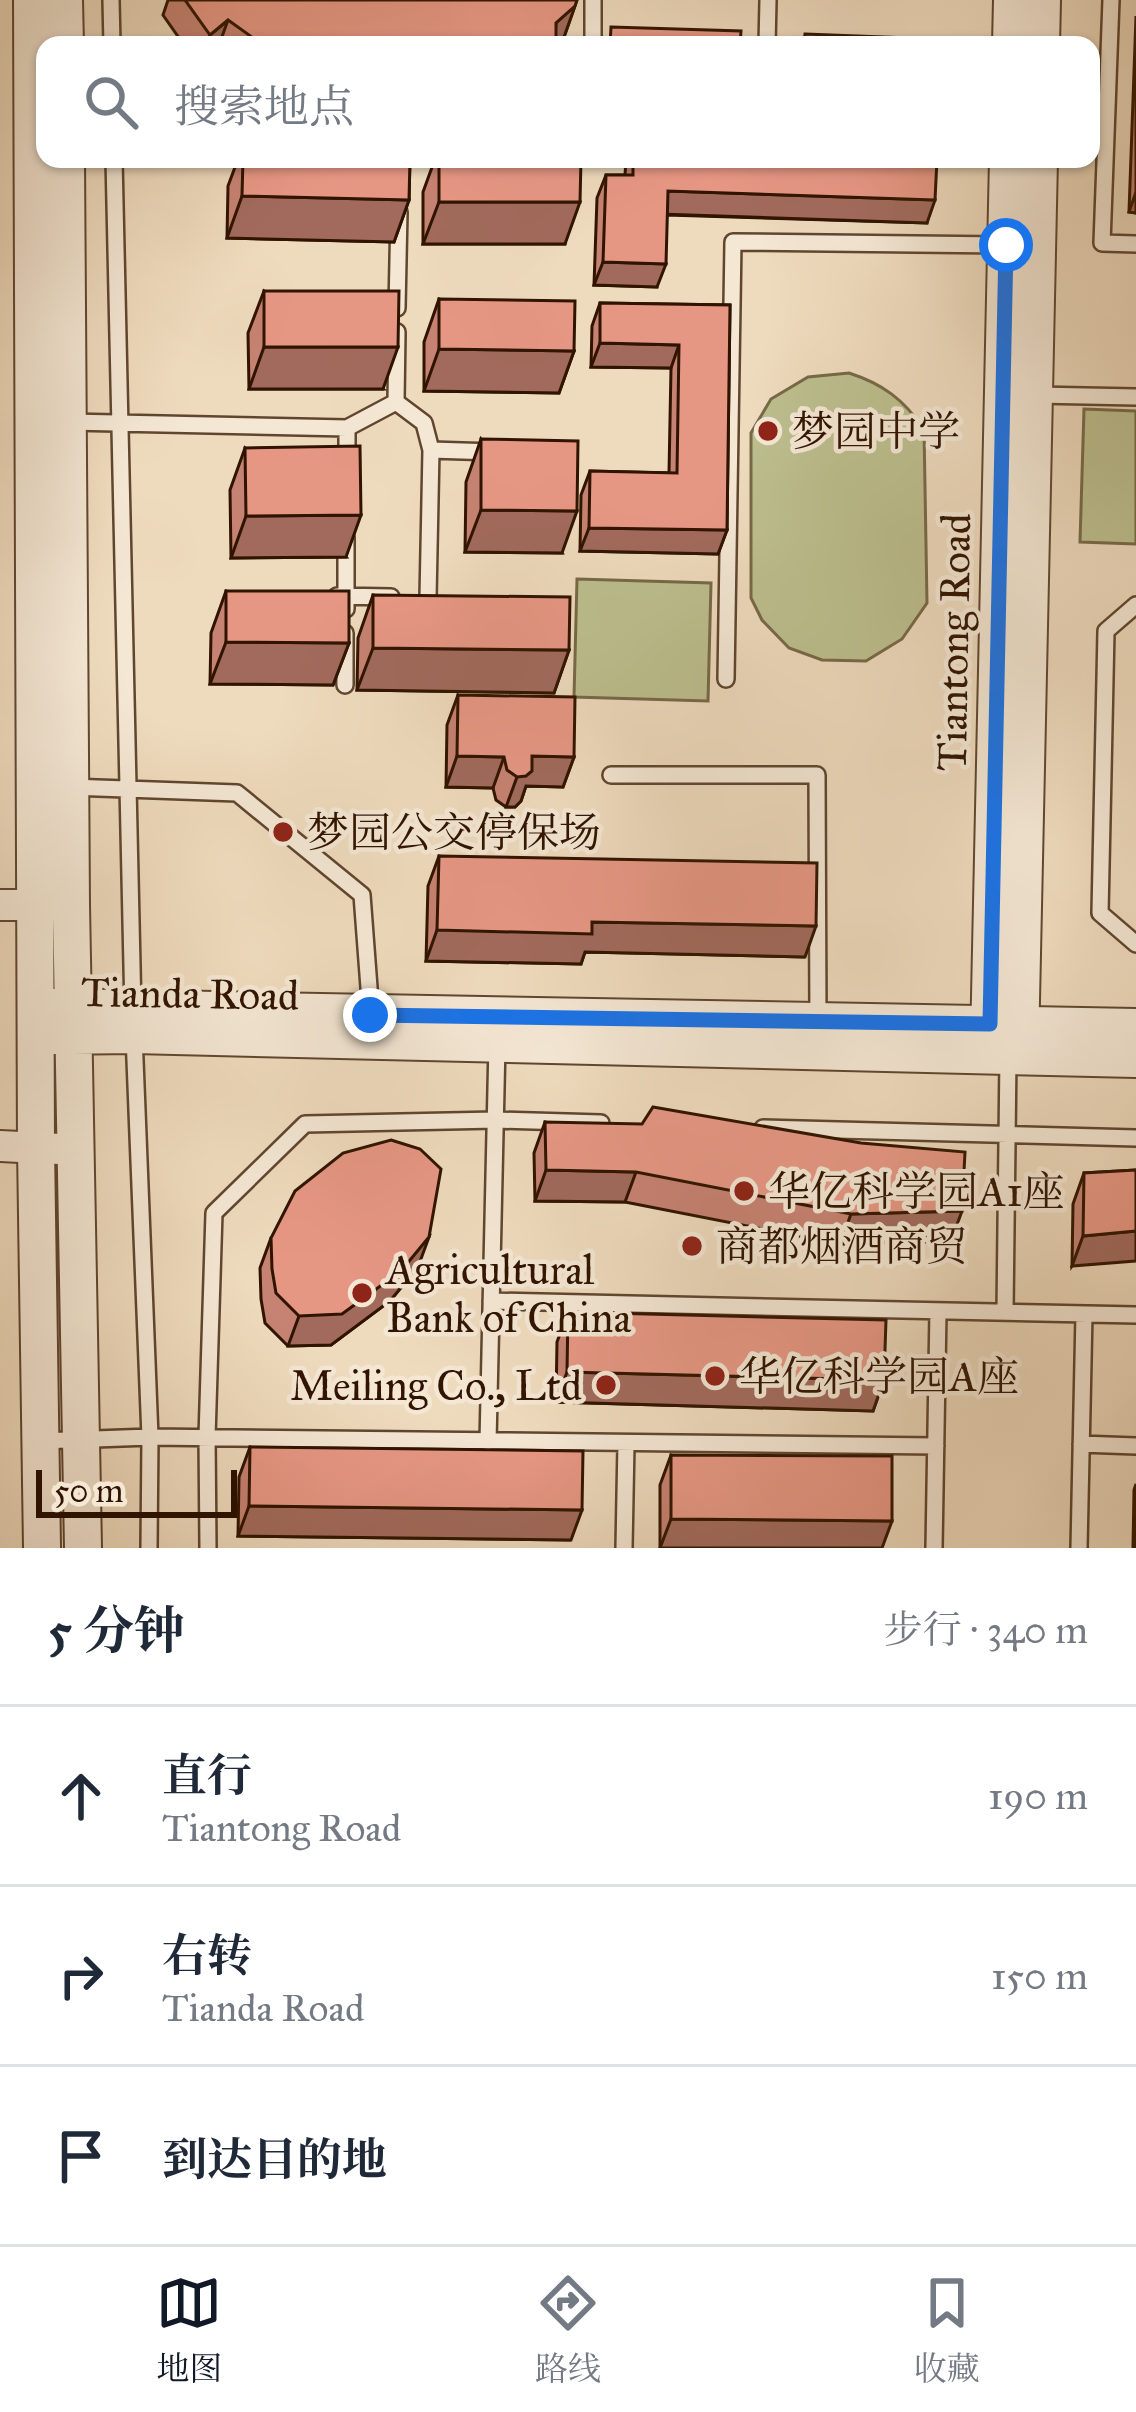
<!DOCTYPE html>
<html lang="zh">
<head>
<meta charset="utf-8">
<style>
  :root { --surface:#fff; --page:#f2f2f3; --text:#1f2937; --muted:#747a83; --line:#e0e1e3; --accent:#111827 }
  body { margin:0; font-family:"IM FELL Great Primer","Noto Serif SC",serif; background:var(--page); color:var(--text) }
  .scale { position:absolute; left:36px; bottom:30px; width:201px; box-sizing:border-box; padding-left:12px; border:6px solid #311400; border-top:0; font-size:33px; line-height:42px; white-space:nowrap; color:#311400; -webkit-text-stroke:9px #f4e7d4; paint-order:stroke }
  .stop { position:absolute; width:36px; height:36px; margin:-27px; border:9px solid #1a73e8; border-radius:50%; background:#fff }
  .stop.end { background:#1a73e8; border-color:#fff; box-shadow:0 3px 12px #0008 }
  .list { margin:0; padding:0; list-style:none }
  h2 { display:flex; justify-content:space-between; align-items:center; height:156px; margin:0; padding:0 48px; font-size:51px }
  h2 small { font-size:39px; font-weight:400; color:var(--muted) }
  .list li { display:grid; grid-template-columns:78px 1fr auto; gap:36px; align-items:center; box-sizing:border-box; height:180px; padding:0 48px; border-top:3px solid var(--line) }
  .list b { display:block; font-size:45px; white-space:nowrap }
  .list p { margin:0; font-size:39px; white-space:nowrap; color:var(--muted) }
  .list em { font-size:39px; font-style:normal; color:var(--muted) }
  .icon { flex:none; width:66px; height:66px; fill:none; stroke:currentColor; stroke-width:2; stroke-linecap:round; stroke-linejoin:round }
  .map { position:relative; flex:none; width:1136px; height:1548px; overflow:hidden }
  .search { position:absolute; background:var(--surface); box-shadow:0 3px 9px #0004; left:36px; right:36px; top:36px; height:132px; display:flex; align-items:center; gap:30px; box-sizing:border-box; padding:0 42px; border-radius:24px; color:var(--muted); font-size:45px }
  .sheet { height:696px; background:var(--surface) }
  nav { display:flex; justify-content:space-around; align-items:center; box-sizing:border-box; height:168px; border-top:3px solid var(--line); background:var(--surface); font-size:33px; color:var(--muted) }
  nav a { display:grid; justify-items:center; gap:6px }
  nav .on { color:var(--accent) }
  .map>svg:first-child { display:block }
  .green { fill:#bcbe8e; stroke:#766947; stroke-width:3 }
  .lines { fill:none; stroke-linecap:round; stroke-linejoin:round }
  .service-casing { stroke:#60462f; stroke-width:20 }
  .minor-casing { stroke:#60462f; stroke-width:34 }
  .tertiary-casing { stroke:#60462f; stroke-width:40 }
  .service { stroke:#f4e7d4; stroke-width:15 }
  .minor { stroke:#f4e7d4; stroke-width:30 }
  .tertiary { stroke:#f4e7d4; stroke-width:36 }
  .wall { fill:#c68272; stroke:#311400; stroke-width:3 }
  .shaded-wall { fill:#a16a5c; stroke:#311400; stroke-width:3 }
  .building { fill:#e69784; stroke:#311400; stroke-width:3 }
  .route { stroke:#1a73e8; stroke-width:15 }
  .poi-dot { fill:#8f2418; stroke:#f4e7d4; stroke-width:4.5 }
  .labels { text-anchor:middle; stroke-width:9; stroke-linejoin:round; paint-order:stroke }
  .poi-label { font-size:42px; fill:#311400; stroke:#f4e7d4; text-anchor:start }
  .street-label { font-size:42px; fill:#311400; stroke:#f4e7d4 }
</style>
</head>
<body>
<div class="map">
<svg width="1136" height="1548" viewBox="0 0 1136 1548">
  <rect width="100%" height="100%" fill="#eedabd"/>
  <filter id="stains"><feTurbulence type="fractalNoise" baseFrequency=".00167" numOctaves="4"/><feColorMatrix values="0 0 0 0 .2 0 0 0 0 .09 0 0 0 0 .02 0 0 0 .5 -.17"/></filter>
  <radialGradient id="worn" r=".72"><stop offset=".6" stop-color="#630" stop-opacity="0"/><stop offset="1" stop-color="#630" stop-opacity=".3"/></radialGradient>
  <path class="green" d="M 849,373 C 883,384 903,399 924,429 L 927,603 L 902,639 L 866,661 L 822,660 L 789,648 L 762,620 L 751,598 L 751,433 L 771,399 L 808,377 Z
    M 1084,409 L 1136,411 L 1136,544 L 1080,542 Z
    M 577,579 L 711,583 L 708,701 L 574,697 Z"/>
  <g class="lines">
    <defs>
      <path id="service" d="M 111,0 L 112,45
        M 1111,0 L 1102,243 L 1136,244
        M 593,45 L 593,0
        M 767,45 L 768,0
        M 114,159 L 133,1011
        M 397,308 L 399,212
        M 1036,395 L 1136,397
        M 396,402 L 424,423 L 431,450 L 428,598
        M 69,422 L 347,428
        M 431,450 L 494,452
        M 347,465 L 347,428 L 396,402 L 397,332
        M 337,596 L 391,597
        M 1136,605 L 1106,631 L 1100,913 L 1136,944
        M 346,609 L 346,537
        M 726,679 L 733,242 L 1003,245
        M 345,685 L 345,633
        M 611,775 L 817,775 L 818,1019
        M 70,787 L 237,793 L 362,895 L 371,1014
        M 134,1035 L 150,1437 L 149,1548
        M 763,1128 L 1136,1138
        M 491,1301 L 1136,1315
        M 1005,1312 L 1008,1056
        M 40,1441 L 150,1437 L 936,1446
        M 488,1442 L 497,1044
        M 1081,1444 L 1136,1446
        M 208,1548 L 207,1437 L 214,1213 L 305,1124 L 496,1120 L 601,1123
        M 624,1548 L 626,1443
        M 934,1548 L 938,1311
        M 1079,1548 L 1084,1314"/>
      <path id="minor" d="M 0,905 L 54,905
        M 0,1146 L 60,1149"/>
      <path id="tertiary" d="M 32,0 L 36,1148 L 42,1548
        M 64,0 L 65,45
        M 1011,45 L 1012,0
        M 1041,45 L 1042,0
        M 66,159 L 71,905 L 83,1548
        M 54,1007 L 1136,1027
        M 51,1036 L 134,1035 L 1136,1059
        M 989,1043 L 1008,159
        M 1020,1047 L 1039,159"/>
    </defs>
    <use href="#service" class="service-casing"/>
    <use href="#minor" class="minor-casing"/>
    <use href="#tertiary" class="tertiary-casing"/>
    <use href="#service" class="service"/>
    <use href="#minor" class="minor"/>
    <use href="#tertiary" class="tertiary"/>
  </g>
  <path class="wall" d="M 168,0 L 577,0 L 564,37 L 556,45 L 184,45 L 163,15 Z
    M 1136,16 L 1136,213 L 1129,212 Z
    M 238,159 L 410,159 L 409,200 L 394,242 L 227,238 L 228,186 Z
    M 435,159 L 581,159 L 565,244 L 423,244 L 423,192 Z
    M 626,159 L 937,159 L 927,223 L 667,215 L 657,287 L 594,285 L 597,198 L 606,175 L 625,175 Z
    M 264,291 L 383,389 L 249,389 L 248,333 Z
    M 439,299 L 574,351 L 559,393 L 424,391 L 424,342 Z
    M 600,303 L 730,305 L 727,530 L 718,554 L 580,551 L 581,495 L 590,471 L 669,473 L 671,368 L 591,367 L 592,326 Z
    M 481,439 L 562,553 L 465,552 L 466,482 Z
    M 245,448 L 346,557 L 231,558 L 230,490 Z
    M 226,591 L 349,643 L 333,685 L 210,684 L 211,633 Z
    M 373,595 L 569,650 L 554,693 L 357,690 L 358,638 Z
    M 458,695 L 574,757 L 563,787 L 526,786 L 521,801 L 515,807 L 506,807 L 496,800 L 493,788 L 446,787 L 447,725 Z
    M 439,856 L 805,957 L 585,952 L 581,964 L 426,961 L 428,886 Z
    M 545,1122 L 951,1241 L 840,1244 L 625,1202 L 535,1201 L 534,1153 Z
    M 1136,1170 L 1072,1266 L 1073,1204 L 1084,1173 Z
    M 271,1238 L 418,1267 L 390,1301 L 331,1345 L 288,1346 L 265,1323 L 261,1299 L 260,1268 Z
    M 568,1312 L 884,1380 L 873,1411 L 556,1402 L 557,1342 Z
    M 250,1447 L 571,1540 L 238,1536 L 239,1477 Z
    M 671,1455 L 882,1548 L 660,1548 L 660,1485 Z
    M 1136,1484 L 1136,1548 L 1133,1548 L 1134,1490 Z"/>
  <path class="shaded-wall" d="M 575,6 L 564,37 L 554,45 L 556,23 Z
    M 228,20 L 219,45 L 206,45 L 210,35 Z
    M 668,191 L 935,200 L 927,223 L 659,214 Z
    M 1136,192 L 1136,213 L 1129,212 Z
    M 242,196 L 409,200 L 394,242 L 227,238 Z
    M 439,202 L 580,202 L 565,244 L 423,244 Z
    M 603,262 L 666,264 L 657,287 L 594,285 Z
    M 600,343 L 679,345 L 671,368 L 591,367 Z
    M 264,347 L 398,347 L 383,389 L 249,389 Z
    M 439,349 L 574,351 L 559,393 L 424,391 Z
    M 481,510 L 577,511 L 562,553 L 465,552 Z
    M 361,515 L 346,557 L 231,558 L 246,516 Z
    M 589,528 L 727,530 L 718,554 L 580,551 Z
    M 226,642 L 349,643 L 333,685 L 210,684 Z
    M 373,648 L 569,650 L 554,693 L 357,690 Z
    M 457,756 L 504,757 L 493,788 L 446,787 Z
    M 532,756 L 574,757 L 563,787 L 526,786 L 521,801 L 515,807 L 506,807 L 517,777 Z
    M 592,922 L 816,926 L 805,957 L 585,952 L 581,964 L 426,961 L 437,930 Z
    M 546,1170 L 636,1172 L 625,1202 L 535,1201 Z
    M 962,1211 L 951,1241 L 840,1244 L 851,1214 Z
    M 1136,1231 L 1136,1261 L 1072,1266 L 1083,1236 Z
    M 429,1237 L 418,1267 L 390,1301 L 331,1345 L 288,1346 L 299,1316 Z
    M 567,1372 L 884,1380 L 873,1411 L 556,1402 Z
    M 249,1506 L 582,1510 L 571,1540 L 238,1536 Z
    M 671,1519 L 892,1521 L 882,1548 L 660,1548 Z"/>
  <path class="building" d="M 185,0 L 577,0 L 575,6 L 556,23 L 556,45 L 263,45 L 228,20 L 210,35 Z
    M 611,27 L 741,31 L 740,45 L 610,45 Z
    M 805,34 L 935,39 L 935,45 L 804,45 Z
    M 243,159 L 410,159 L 409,200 L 242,196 Z
    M 439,159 L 581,159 L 580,202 L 439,202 Z
    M 633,159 L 937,159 L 935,200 L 668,191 L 666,264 L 603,262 L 606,175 L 633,175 Z
    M 264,291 L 399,291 L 398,347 L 264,347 Z
    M 439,299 L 575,301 L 574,351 L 439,349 Z
    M 600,303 L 730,305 L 727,530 L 589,528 L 590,471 L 677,473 L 679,345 L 600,343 Z
    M 481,439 L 578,441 L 577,511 L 481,510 Z
    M 360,446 L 361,515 L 246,516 L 245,448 Z
    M 226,591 L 349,591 L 349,643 L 226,642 Z
    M 373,595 L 570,597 L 569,650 L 373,648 Z
    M 458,695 L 575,697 L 574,757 L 532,756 L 532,771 L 526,776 L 517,777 L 507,770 L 504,757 L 457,756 Z
    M 439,856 L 817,863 L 816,926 L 592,922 L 592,934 L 437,930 Z
    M 653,1107 L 861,1143 L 965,1152 L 962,1211 L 851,1214 L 636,1172 L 546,1170 L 545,1122 L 642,1124 Z
    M 391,1140 L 420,1149 L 441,1169 L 429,1237 L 401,1271 L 342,1314 L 299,1316 L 276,1293 L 272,1269 L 271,1238 L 295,1191 L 343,1153 Z
    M 1136,1170 L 1136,1231 L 1083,1236 L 1084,1173 Z
    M 568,1312 L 886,1320 L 884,1380 L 567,1372 Z
    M 250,1447 L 583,1451 L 582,1510 L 249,1506 Z
    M 671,1455 L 892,1456 L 892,1521 L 671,1519 Z"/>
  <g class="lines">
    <path class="route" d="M 370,1015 L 990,1024 L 1006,245"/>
  </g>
  <g class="poi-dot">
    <circle cx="768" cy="431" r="12"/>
    <circle cx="283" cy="832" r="12"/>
    <circle cx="744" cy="1191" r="12"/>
    <circle cx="692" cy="1246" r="12"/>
    <circle cx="362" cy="1293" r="12"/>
    <circle cx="715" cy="1376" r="12"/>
    <circle cx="606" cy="1385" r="12"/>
  </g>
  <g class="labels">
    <g class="poi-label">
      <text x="792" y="446">梦园中学</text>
      <text x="307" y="847">梦园公交停保场</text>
      <text x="768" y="1206">华亿科学园A1座</text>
      <text x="716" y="1261">商都烟酒商贸</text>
      <text x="386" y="1284">Agricultural<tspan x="386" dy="48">Bank of China</tspan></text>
      <text x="739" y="1391">华亿科学园A座</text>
      <text x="582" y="1400" text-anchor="end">Meiling Co., Ltd</text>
    </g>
    <g class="street-label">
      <text transform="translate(953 642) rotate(-89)" y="15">Tiantong Road</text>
      <text transform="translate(190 993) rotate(1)" y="15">Tianda Road</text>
    </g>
  </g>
  <rect width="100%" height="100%" filter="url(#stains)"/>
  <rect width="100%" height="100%" fill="url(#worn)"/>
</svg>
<div class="scale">50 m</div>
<div class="stop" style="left:1006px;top:245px"></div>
<div class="stop end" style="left:370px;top:1015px"></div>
<div class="search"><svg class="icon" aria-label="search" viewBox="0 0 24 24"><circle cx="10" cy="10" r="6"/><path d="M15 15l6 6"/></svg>搜索地点</div>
</div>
<section class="sheet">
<h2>5 分钟<small>步行 · 340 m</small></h2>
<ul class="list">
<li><svg class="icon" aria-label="ahead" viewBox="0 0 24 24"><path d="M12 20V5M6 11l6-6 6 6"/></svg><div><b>直行</b><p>Tiantong Road</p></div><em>190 m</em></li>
<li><svg class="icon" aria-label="right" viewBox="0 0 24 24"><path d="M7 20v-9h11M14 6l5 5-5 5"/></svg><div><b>右转</b><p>Tianda Road</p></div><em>150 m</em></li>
<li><svg class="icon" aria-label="arrive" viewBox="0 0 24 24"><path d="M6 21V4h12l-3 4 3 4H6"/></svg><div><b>到达目的地</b></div></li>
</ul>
</section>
<nav>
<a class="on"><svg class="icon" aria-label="map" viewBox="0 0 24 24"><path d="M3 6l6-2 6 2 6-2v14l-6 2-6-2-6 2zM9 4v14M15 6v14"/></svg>地图</a>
<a><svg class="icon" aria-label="directions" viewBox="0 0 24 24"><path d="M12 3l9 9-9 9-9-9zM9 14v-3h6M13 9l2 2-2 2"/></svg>路线</a>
<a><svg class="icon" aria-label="saved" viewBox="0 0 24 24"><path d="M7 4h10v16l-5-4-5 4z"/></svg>收藏</a>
</nav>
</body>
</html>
